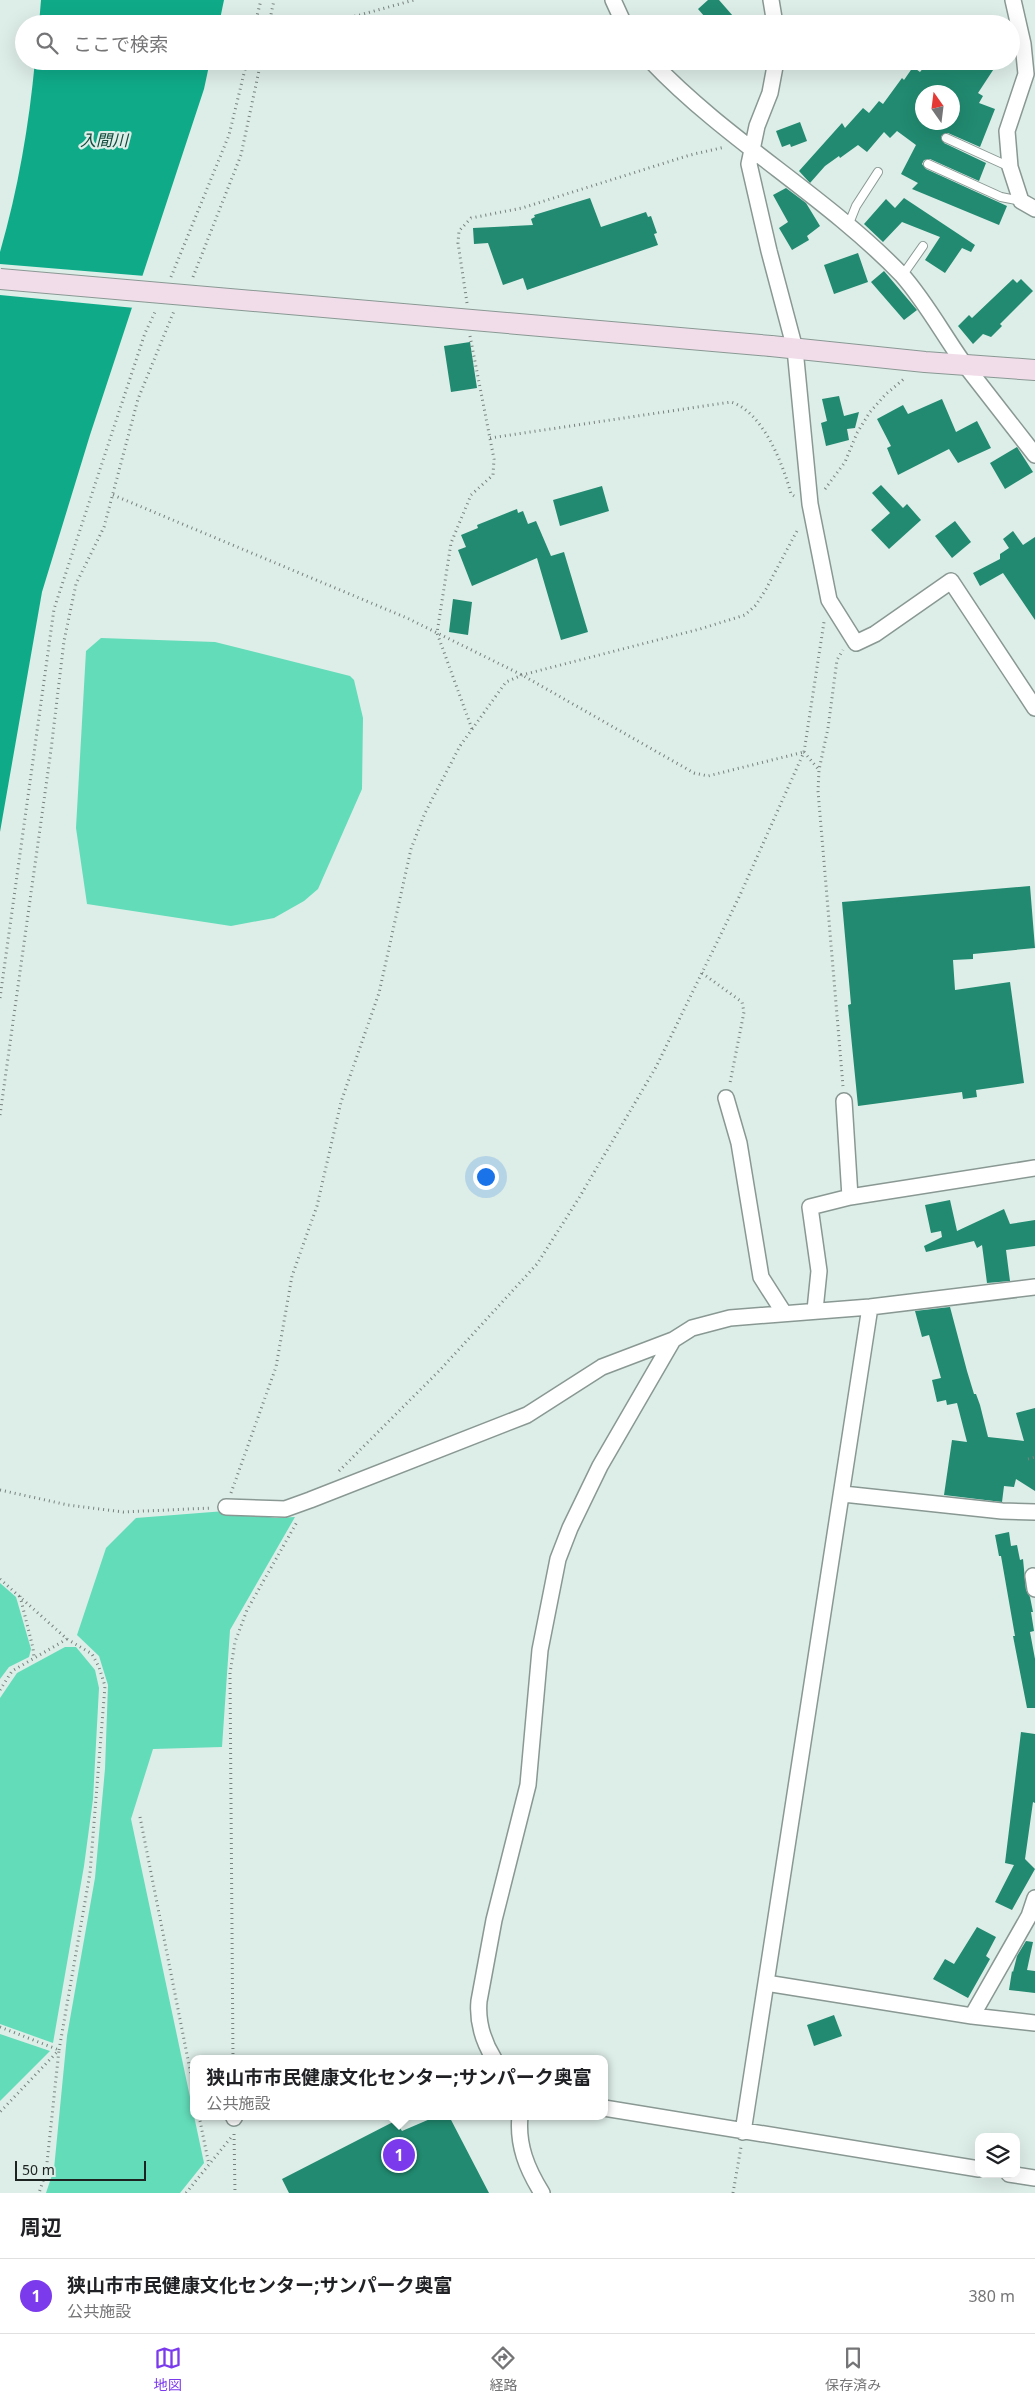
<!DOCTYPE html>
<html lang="ja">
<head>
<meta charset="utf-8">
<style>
  :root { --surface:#fff; --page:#f2f2f2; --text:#202124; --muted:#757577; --line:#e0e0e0; --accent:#7c3aed }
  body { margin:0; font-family:"Noto Sans","Noto Sans JP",sans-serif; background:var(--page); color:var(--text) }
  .controls { position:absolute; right:15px; bottom:15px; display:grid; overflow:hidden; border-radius:10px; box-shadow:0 5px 20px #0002 }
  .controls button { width:45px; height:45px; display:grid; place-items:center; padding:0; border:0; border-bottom:1px solid var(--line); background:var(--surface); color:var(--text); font:25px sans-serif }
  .compass { position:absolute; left:915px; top:85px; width:45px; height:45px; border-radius:50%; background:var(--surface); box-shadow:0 5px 20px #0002; rotate:346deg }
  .scale { position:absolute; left:15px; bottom:12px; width:131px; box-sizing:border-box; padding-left:5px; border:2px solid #1d2321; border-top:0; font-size:14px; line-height:18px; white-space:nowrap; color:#1d2321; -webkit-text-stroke:4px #ddede7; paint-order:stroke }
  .you { position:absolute; left:485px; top:1176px; width:18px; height:18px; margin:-12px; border:4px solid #fff; border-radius:50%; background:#1a73e8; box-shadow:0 0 0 8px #1a73e833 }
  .badge { display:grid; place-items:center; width:32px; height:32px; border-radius:50%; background:var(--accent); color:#fff; font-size:16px; font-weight:700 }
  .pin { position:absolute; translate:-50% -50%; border:2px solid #fff; box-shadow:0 1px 5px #0006 }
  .popup { position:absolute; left:190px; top:2055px; width:418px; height:65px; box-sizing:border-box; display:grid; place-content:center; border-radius:10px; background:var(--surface); filter:drop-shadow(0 1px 4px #0005); font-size:16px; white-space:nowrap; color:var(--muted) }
  .popup b { font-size:19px; color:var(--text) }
  .popup::after { content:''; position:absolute; left:50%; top:100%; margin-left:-10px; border:10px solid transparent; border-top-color:var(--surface) }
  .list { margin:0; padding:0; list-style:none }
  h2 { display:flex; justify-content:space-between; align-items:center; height:65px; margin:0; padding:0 20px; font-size:21px }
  h2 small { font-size:16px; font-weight:400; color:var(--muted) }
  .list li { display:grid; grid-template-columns:32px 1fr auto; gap:15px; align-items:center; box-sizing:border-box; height:75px; padding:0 20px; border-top:1px solid var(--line) }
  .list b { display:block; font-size:19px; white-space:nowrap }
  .list p { margin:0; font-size:16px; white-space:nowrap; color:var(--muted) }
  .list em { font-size:16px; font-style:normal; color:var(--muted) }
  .icon { flex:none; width:28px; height:28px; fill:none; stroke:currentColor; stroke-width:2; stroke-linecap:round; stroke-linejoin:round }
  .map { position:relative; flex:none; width:1035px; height:2193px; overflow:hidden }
  .search { position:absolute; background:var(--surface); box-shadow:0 5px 20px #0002; left:15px; right:15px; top:15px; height:55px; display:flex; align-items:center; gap:12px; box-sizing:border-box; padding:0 18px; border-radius:28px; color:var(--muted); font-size:19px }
  .sheet { height:140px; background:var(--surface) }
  nav { display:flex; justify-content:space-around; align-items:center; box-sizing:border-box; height:70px; border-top:1px solid var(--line); background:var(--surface); font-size:14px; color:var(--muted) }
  nav a { display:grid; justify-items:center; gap:2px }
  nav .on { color:var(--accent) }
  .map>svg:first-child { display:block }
  .green { fill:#63dcb9 }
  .water { fill:#0fab89 }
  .pier { fill:#ddede7 }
  .building { fill:#218a70; fill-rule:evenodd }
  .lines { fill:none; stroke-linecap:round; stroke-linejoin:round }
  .lane-casing { stroke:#899893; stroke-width:10 }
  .street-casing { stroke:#899893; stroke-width:18 }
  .secondary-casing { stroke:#899893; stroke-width:22 }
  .path { stroke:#77827e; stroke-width:3; stroke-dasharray:1 4; stroke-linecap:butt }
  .lane { stroke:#fff; stroke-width:8 }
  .street { stroke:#fff; stroke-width:15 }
  .secondary { stroke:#f1ddea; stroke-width:20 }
  .secondary-bridge-casing { stroke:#899893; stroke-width:22; stroke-linecap:butt }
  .secondary-bridge { stroke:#f1ddea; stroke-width:20 }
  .labels { text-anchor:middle; stroke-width:4.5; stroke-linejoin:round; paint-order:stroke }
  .water-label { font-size:16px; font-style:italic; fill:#114a3b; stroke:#ddede7 }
</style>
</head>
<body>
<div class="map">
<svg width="1035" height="2193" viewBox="0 0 1035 2193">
  <rect width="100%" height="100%" fill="#ddede7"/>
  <path class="green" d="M 101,638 L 215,642 L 350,676 L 354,680 L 363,718 L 362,789 L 318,889 L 304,901 L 274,918 L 231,926 L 87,904 L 76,828 L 86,651 Z
    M 225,1511 L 276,1518 L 295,1517 L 230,1630 L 222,1747 L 153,1749 L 131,1819 L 204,2163 L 180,2193 L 46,2193 L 54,2169 L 67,2036 L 95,1878 L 105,1769 L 108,1685 L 99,1656 L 77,1635 L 106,1548 L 136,1518 Z
    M 0,1583 L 16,1597 L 31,1649 L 29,1657 L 9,1667 L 0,1679 Z
    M 65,1647 L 76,1647 L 95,1670 L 99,1688 L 93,1799 L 84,1866 L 53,2043 L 0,2024 L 0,1698 L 17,1673 Z
    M 0,2034 L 50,2051 L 0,2101 Z"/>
  <path class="water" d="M 41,0 L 224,0 L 219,24 L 39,24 Z
    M 35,61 L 210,61 L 204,89 L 90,435 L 42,592 L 0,832 L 0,252 C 18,190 29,125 35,61 Z"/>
  <path class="pier" d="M 0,264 L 145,276 L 135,308 L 0,295 Z"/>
  <path class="building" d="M 708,0 L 719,0 L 740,24 L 711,24 L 698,9 Z
    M 929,61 L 999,61 L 978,93 L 983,96 L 979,103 L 995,109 L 980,147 L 948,133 L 941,136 L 944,143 L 986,163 L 979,181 L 930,159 L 924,160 L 922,164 L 926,169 L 1007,206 L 999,225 L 912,189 L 918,183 L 901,174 L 916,145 L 897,131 L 890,138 L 884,132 L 867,152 L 858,145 L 840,158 L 839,156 L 825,166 L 810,183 L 799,171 L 842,123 L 845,128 L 863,108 L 869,113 L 879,101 L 883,104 L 902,78 L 904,80 L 913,67 L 920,72 ZM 922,92 L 952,92 L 952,122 L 922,122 Z
    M 800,122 L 807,141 L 791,147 L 790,144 L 782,147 L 776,131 Z
    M 786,188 L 806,203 L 820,226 L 807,236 L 809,240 L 792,250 L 779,228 L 788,222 L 773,195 Z
    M 590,198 L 601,227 L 646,212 L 648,217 L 651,216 L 657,233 L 654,234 L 658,245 L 527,290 L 523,278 L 503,285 L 488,243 L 474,244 L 473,228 L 533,225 L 531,219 L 535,217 L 534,215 Z
    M 904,198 L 975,245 L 971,252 L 962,248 L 945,273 L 925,260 L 940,237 L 902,222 L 883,242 L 864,224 L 886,199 L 895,208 Z
    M 858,253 L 868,282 L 834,294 L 824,265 Z
    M 884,271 L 917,310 L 904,320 L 871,282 Z
    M 1013,279 L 1017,283 L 1021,279 L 1033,291 L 1000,324 L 1002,326 L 991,337 L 983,334 L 973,344 L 958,326 L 969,315 L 972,318 Z
    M 470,342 L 477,388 L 451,392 L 444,346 Z
    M 839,396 L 844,416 L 859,412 L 855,428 L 847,429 L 849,440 L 826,446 L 821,423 L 827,421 L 822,399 Z
    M 942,399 L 956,432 L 977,421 L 991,448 L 958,463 L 949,449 L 898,475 L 887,448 L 891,446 L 877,419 L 903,405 L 908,414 Z
    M 1017,447 L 1033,472 L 1005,489 L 990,463 Z
    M 881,485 L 903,508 L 907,504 L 921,520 L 889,549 L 871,530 L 890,513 L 872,493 Z
    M 602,486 L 609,511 L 560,526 L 553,500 Z
    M 517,509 L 518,513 L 523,511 L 528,524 L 536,521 L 551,556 L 564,552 L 588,632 L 561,640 L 537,558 L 472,586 L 458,550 L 466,547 L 461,535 L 478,528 L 477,525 Z
    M 955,521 L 971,542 L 952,558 L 935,536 Z
    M 1013,531 L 1023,545 L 1035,537 L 1035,620 L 1003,573 L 980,586 L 973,573 L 1000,559 L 1000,554 L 1009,548 L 1003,539 Z
    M 453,599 L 472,602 L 468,635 L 449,632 Z
    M 1030,886 L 1035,948 L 973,954 L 973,959 L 953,960 L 955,990 L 1010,982 L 1024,1083 L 976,1090 L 977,1097 L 963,1099 L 962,1092 L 858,1106 L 848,1005 L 851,1004 L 842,902 Z
    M 950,1200 L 957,1231 L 1004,1209 L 1010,1224 L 1035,1220 L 1035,1246 L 1006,1250 L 1010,1281 L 987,1283 L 982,1245 L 977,1248 L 974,1241 L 926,1252 L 924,1246 L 942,1237 L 941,1231 L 931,1233 L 925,1205 Z
    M 950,1307 L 967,1371 L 974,1394 L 976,1394 L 980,1405 L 988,1437 L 1024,1441 L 1016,1413 L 1035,1408 L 1035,1491 L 1016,1479 L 1014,1487 L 1004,1486 L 1002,1502 L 944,1495 L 952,1440 L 967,1442 L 957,1403 L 947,1405 L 946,1400 L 937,1402 L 932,1380 L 941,1378 L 929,1335 L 922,1337 L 915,1311 Z
    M 1009,1532 L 1011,1546 L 1017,1545 L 1020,1560 L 1023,1559 L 1026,1590 L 1030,1597 L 1033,1612 L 1031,1612 L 1034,1631 L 1030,1632 L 1035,1659 L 1035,1708 L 1027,1708 L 1013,1636 L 1015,1636 L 1001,1556 L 999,1556 L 995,1535 Z
    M 1021,1732 L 1035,1734 L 1035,1803 L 1033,1802 L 1025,1859 L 1035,1869 L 1012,1910 L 995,1902 L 1014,1865 L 1005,1863 Z
    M 977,1927 L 996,1937 L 986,1956 L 990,1959 L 968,1998 L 933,1979 L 945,1959 L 954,1964 Z
    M 1026,1941 L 1033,1942 L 1027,1970 L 1035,1971 L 1035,1993 L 1009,1990 L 1012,1971 L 1013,1972 L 1017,1956 Z
    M 834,2015 L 842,2036 L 814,2046 L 807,2025 Z
    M 437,2116 L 449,2116 L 489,2193 L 289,2193 L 282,2179 L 395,2121 L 402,2131 Z"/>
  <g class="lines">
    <defs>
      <path id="lane" d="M 946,138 L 1010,167
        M 928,164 L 1001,197 L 1021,201
        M 848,226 L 856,206 L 878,172
        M 902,276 L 923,246"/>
      <path id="street" d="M 613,0 L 624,24
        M 771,0 L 775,24
        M 1013,0 L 1023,44 L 1026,74 L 1007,131 L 1010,167 L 1021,201 L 1035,209
        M 651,61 C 727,141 826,196 902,275 C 926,302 944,336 965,365 C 988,395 1012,425 1035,455
        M 776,61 L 770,93 L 757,126 L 749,164 L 769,251 L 795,349 L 810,504 L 829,600 L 856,643 L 875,634 L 951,581 L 1035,708
        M 726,1098 L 739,1143 L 761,1277 L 784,1313
        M 844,1101 L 850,1197
        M 815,1310 L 819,1271 L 810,1207 L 850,1197 L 1035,1168
        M 843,1494 L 1002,1511 L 1035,1512
        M 226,1507 L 285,1509 L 310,1500 L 527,1415 L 602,1367 L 673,1340 L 692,1328 L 730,1318 L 870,1307 L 1035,1287
        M 1033,1576 L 1035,1589
        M 766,1983 L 972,2016 L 1035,2023
        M 972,2016 L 1029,1916 L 1035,1898
        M 494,2059 C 483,2041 477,2022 479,2001 L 494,1920 L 528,1785 L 540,1650 L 558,1559 L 570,1528 L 600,1466 L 673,1340
        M 604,2108 L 979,2169
        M 520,2116 C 517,2145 527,2169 542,2193
        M 234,2118 L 235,2116
        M 743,2132 L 870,1307
        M 1009,2174 L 1035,2178"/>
      <path id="secondary" d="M 771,346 L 925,362 L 1035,370"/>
    </defs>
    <use href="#lane" class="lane-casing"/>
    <use href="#street" class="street-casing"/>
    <use href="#secondary" class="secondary-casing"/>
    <path class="path" d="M 255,24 L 261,0
      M 269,24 L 274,0
      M 305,24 L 356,16 L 414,0
      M 171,277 L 229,135 L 247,61
      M 193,277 L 241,155 L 261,61
      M 467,303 L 458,243 L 459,231 L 471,218 L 522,208 L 690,155 L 725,147
      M 470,336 L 494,459 L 493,475 L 471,495 L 451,543 L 437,633 L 472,729
      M 490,438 L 731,402 C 763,412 783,464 791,494 L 794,496
      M 825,489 L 845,462 L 857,433 L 870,412 L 886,394 L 905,378
      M 113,495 L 407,618 L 522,675 L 694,773 L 708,776 L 804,752
      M 804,752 L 819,770
      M 702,973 L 742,1002 L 744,1012 L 730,1083
      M 0,998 L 54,609 L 145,333 L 156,310
      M 843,1086 L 818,791 L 819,770 L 828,728 L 837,660 L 843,650
      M 0,1115 L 51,750 L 64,641 L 76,584 L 104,527 L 138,399 L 174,311
      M 1028,1459 L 1035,1457
      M 339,1471 L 440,1370 L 537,1264 L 579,1198 L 656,1067 L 740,895 L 804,752 L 824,622
      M 0,1490 L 68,1505 L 123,1512 L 212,1508
      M 231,1493 L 276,1367 L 292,1276 L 317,1206 L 341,1102 L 379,993 L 411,849 L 425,813 L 460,746 L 506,682 L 522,675 L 700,629 L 745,615 L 756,605 L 766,589 L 798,529
      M 0,1579 L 67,1639 L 92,1654 L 99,1667 L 105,1686 L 90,1873 L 59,2050 L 0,2112
      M 20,1596 L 33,1648 L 34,1658
      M 0,1690 L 12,1671 L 67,1639
      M 140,1817 L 194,2090
      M 0,2027 L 59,2050 L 46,2172 L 39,2193
      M 233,2059 L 230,1673 L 235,1642 L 247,1610 L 297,1522
      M 199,2116 L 209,2165
      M 234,2134 L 235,2193
      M 186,2193 L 233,2135
      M 733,2193 L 741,2147"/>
    <use href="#lane" class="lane"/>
    <use href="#street" class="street"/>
    <use href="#secondary" class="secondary"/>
    <defs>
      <path id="secondary-bridge" d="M 0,279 L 771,346"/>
    </defs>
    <use href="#secondary-bridge" class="secondary-bridge-casing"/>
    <use href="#secondary-bridge" class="secondary-bridge"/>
  </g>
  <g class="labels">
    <g class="water-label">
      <text x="104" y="146">入間川</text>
    </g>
  </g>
</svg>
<div class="controls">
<button><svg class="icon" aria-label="layers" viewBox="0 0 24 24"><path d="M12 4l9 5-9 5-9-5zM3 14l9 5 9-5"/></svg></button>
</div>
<svg class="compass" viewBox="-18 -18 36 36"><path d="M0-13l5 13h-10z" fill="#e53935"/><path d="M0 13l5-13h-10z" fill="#757577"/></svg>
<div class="scale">50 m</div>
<div class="you"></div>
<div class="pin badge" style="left:399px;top:2155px">1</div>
<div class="popup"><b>狭山市市民健康文化センター;サンパーク奥富</b>公共施設</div>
<div class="search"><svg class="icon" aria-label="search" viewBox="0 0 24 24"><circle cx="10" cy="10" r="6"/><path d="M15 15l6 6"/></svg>ここで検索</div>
</div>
<section class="sheet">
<h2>周辺<small></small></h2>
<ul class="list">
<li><span class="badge">1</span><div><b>狭山市市民健康文化センター;サンパーク奥富</b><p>公共施設</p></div><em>380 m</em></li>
</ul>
</section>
<nav>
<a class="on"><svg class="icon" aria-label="map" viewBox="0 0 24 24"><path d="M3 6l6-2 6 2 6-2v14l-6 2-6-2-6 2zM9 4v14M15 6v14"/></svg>地図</a>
<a><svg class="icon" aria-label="directions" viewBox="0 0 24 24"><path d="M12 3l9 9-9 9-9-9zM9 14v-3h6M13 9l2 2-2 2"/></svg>経路</a>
<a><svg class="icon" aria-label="saved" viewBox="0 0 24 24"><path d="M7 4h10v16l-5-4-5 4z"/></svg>保存済み</a>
</nav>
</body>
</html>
